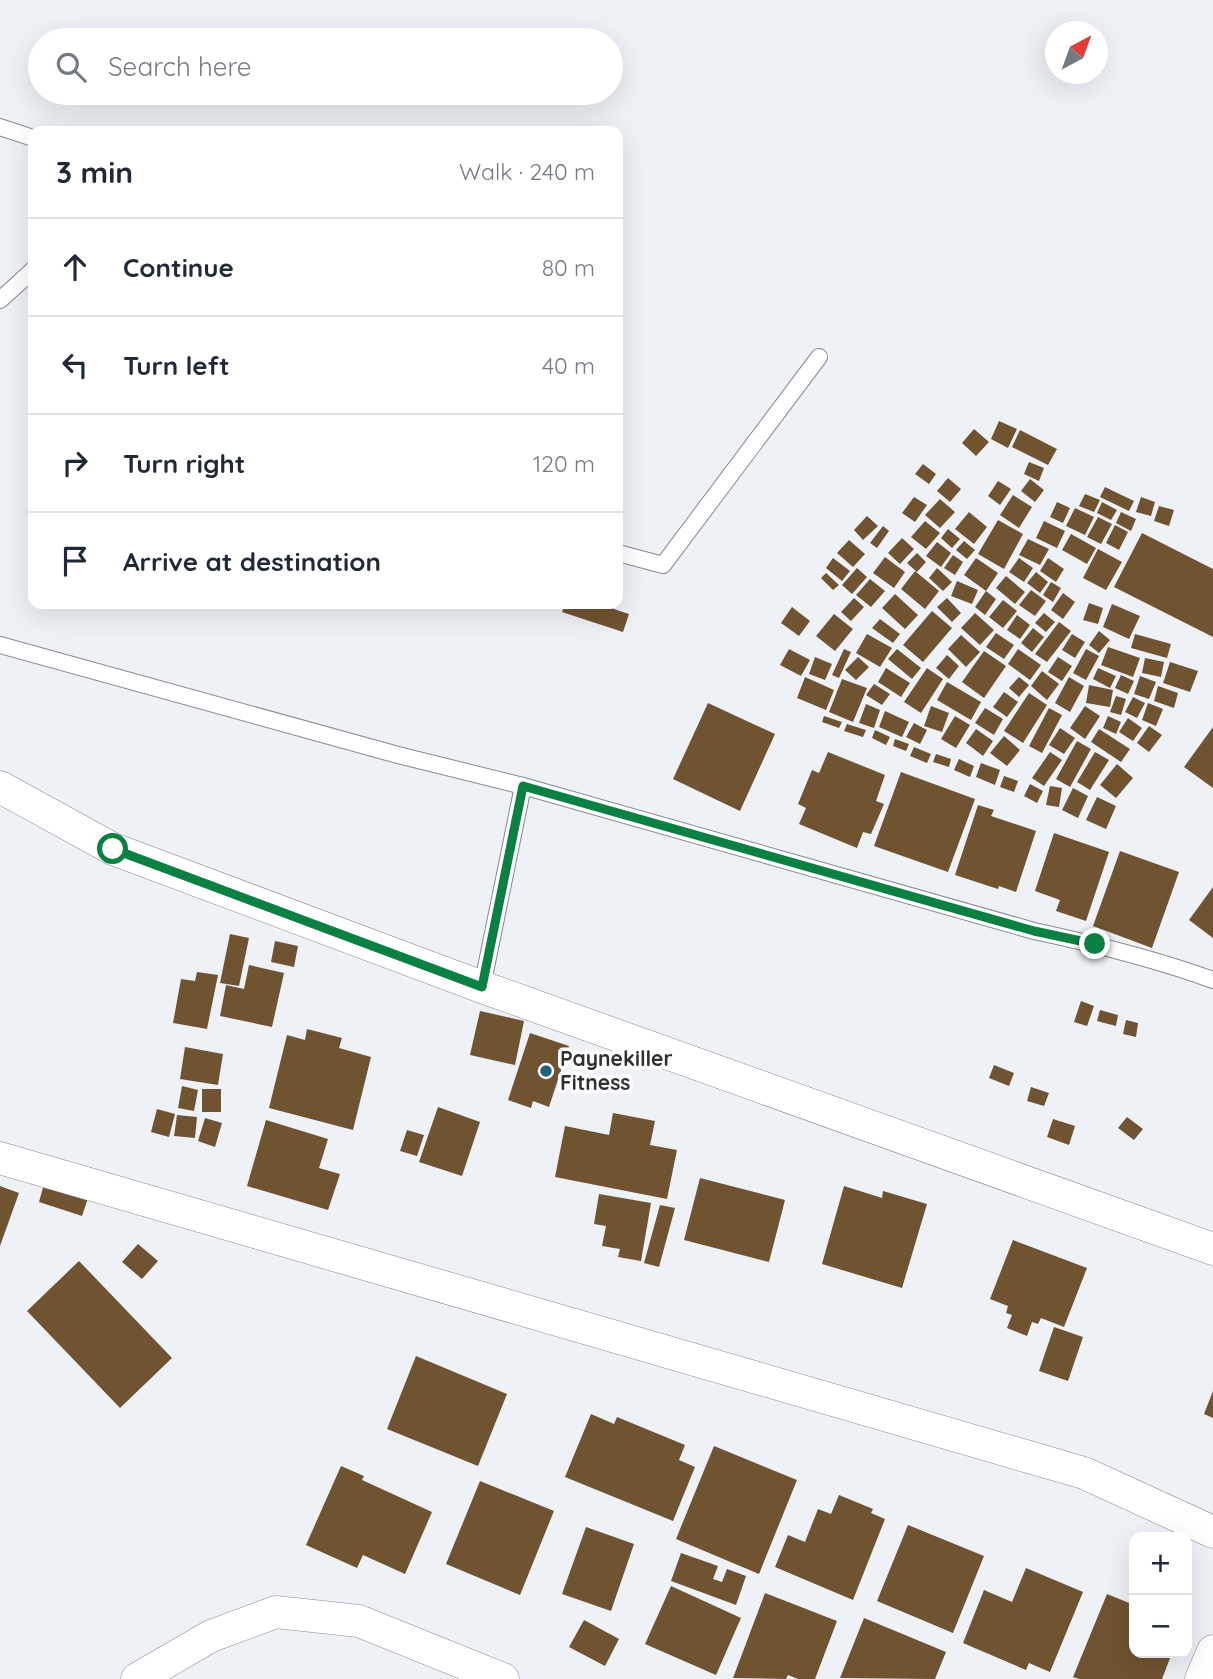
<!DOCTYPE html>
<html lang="en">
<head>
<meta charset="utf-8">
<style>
  :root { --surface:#fff; --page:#f6f6f7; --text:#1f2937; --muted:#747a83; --line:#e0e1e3 }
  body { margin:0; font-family:Quicksand,sans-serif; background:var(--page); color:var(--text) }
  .controls { position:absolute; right:21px; bottom:21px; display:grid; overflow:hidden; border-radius:14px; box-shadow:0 7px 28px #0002 }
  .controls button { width:63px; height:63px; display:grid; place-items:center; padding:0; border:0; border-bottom:2px solid var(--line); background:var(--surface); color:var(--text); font:35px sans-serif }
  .compass { position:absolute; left:1045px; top:21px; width:63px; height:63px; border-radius:50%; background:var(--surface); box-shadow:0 7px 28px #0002; rotate:41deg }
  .stop { position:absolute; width:21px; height:21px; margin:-16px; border:5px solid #0b8043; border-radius:50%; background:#fff }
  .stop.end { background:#0b8043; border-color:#fff; box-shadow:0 2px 7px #0008 }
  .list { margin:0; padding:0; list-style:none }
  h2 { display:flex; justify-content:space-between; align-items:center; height:91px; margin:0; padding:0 28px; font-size:30px }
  h2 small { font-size:23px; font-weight:400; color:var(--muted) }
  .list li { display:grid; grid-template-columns:46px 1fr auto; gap:21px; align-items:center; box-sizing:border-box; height:98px; padding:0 28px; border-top:2px solid var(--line) }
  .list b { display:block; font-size:26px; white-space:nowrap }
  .list em { font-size:23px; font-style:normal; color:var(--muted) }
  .icon { flex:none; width:38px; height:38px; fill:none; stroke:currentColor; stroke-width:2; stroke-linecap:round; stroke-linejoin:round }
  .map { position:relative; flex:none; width:1213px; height:1679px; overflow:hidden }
  .search { position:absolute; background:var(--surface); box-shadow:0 7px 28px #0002; left:28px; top:28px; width:595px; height:77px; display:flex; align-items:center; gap:18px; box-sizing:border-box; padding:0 24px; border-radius:38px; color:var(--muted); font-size:26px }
  .panel { position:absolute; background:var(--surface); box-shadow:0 7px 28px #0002; left:28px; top:126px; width:595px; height:483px; border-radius:14px }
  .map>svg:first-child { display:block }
  .building { fill:#705331 }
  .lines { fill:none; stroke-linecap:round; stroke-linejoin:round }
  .service-casing { stroke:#888a8f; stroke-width:18 }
  .minor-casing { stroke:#888a8f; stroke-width:33 }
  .service { stroke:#fff; stroke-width:16 }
  .minor { stroke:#fff; stroke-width:32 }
  .route { stroke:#0b8043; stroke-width:9 }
  .poi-dot { fill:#1f6275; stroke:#fff; stroke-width:2.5 }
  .labels { text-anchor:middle; stroke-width:7; stroke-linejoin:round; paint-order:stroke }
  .poi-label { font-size:21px; font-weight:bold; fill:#2e2f30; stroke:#fff; text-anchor:start }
</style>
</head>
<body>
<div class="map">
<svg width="1213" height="1679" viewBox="0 0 1213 1679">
  <rect width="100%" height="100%" fill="#eef1f6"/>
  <path class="building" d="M 999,421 L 1017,429 L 1008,448 L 991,439 Z
    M 974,429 L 989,442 L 976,456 L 962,443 Z
    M 1020,430 L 1057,449 L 1048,465 L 1012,447 Z
    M 1029,462 L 1044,468 L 1039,481 L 1024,474 Z
    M 923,464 L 936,474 L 929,484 L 915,474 Z
    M 948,478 L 961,489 L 950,502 L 937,491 Z
    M 1030,479 L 1044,490 L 1035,502 L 1021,491 Z
    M 998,481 L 1011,489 L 1000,505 L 988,496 Z
    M 1105,487 L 1134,501 L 1129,511 L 1100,497 Z
    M 1085,494 L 1100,500 L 1094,512 L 1079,506 Z
    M 1013,495 L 1032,507 L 1019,528 L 1000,515 Z
    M 914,497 L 927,505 L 915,522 L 902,513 Z
    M 1141,497 L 1155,502 L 1151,516 L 1136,512 Z
    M 940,499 L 955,512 L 940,528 L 925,515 Z
    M 1057,502 L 1070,508 L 1063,523 L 1050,517 Z
    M 1102,502 L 1117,510 L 1111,520 L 1097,513 Z
    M 1159,506 L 1174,510 L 1169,526 L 1154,521 Z
    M 1075,508 L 1094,517 L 1085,535 L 1066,526 Z
    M 969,512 L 987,527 L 974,544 L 955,529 Z
    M 1121,512 L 1136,519 L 1131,531 L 1116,523 Z
    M 867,516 L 878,526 L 863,540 L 854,530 Z
    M 1098,517 L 1112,524 L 1101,544 L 1087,537 Z
    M 998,520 L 1023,534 L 1004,569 L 978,554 Z
    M 925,521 L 940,533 L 926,549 L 911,537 Z
    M 1044,521 L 1065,531 L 1057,548 L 1036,538 Z
    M 1115,525 L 1128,532 L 1119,550 L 1106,543 Z
    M 883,526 L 889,531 L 877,548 L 870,543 Z
    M 948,529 L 960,539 L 952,548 L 941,538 Z
    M 1142,533 L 1213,569 L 1213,637 L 1114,587 Z
    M 1071,534 L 1096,548 L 1087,564 L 1062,550 Z
    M 902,538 L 914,549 L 900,564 L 888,553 Z
    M 1028,539 L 1049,549 L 1040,565 L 1019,555 Z
    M 849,540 L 865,554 L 853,567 L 837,553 Z
    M 964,541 L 975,550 L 967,559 L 956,550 Z
    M 937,542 L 951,553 L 941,567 L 926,556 Z
    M 1098,549 L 1122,562 L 1106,590 L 1083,578 Z
    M 917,553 L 926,562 L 917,572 L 907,563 Z
    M 953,555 L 963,562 L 955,575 L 944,568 Z
    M 885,557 L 905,572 L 894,588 L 873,573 Z
    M 833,558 L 850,571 L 842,581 L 826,568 Z
    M 976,558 L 998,573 L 986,591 L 964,575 Z
    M 1019,558 L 1033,568 L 1024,582 L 1009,572 Z
    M 1048,558 L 1064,569 L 1056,582 L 1040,571 Z
    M 857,568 L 867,577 L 852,594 L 842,585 Z
    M 937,568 L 952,582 L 943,591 L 929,578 Z
    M 915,571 L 939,591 L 925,609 L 901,589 Z
    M 1036,572 L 1048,582 L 1040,593 L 1027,583 Z
    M 826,573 L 839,585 L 833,590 L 821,578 Z
    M 1006,576 L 1025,592 L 1015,604 L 996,588 Z
    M 870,579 L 885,591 L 871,607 L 856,595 Z
    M 957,581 L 978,590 L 972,604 L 951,596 Z
    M 1051,582 L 1061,588 L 1053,602 L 1043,595 Z
    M 1031,590 L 1046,601 L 1035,616 L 1019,605 Z
    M 986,591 L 996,599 L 985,615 L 975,607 Z
    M 1063,593 L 1075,602 L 1063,619 L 1051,610 Z
    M 895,594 L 918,615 L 905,629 L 882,608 Z
    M 854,598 L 864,607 L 851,621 L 841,612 Z
    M 947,598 L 961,613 L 952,622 L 937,607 Z
    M 1003,600 L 1017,611 L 1003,628 L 989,617 Z
    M 1089,603 L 1103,608 L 1098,624 L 1083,620 Z
    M 565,604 L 599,604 L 629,614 L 623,632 L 562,612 Z
    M 1112,604 L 1140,616 L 1129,639 L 1103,627 Z
    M 792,607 L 810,621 L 799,636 L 781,623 Z
    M 932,611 L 952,628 L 923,662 L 903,645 Z
    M 975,613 L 994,630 L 980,645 L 961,628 Z
    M 1044,613 L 1055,622 L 1046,632 L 1035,623 Z
    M 834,614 L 853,629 L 835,651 L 816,636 Z
    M 1017,615 L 1030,625 L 1020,639 L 1007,630 Z
    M 880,619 L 900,634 L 893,643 L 872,628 Z
    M 1059,622 L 1071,631 L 1047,662 L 1035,654 Z
    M 1033,628 L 1044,637 L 1032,652 L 1021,643 Z
    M 1099,631 L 1110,640 L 1099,653 L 1089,645 Z
    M 996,633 L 1014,645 L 1004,659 L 986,647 Z
    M 867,634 L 892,648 L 880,667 L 856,653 Z
    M 1072,634 L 1085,642 L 1075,658 L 1062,650 Z
    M 1135,634 L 1171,644 L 1167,658 L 1131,648 Z
    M 961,635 L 980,652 L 966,667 L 948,649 Z
    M 1108,647 L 1140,658 L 1133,677 L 1101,665 Z
    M 789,649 L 810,660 L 801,676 L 780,665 Z
    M 844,649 L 851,652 L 839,678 L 832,675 Z
    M 897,649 L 921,668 L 912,679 L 888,659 Z
    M 1018,649 L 1041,665 L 1030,680 L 1008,664 Z
    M 1086,649 L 1099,656 L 1086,680 L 1073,673 Z
    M 984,651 L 1006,666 L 984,698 L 962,682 Z
    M 947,655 L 959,666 L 949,679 L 936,668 Z
    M 815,657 L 832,664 L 825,680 L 809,674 Z
    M 858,657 L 869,667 L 856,680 L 845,670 Z
    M 1058,657 L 1072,666 L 1062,681 L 1048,672 Z
    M 1145,658 L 1164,662 L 1161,677 L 1142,673 Z
    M 1170,662 L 1198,671 L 1190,692 L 1163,683 Z
    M 886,668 L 910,683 L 901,697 L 878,682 Z
    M 927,668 L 943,679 L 921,713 L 904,702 Z
    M 1098,668 L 1116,676 L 1110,688 L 1093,679 Z
    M 1042,671 L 1059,684 L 1047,700 L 1031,686 Z
    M 1121,675 L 1134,681 L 1128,694 L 1115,688 Z
    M 1140,676 L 1156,682 L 1149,699 L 1134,694 Z
    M 805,677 L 834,690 L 826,710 L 797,698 Z
    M 1019,677 L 1029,685 L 1019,697 L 1009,688 Z
    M 1069,677 L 1084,686 L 1070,712 L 1055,703 Z
    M 842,679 L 867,688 L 853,722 L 829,712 Z
    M 947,682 L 981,702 L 971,720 L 937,700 Z
    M 874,684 L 890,694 L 882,705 L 866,695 Z
    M 1089,685 L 1113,690 L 1110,707 L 1086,703 Z
    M 1158,686 L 1178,693 L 1174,708 L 1154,701 Z
    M 1004,692 L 1018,702 L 1007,717 L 993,707 Z
    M 1029,693 L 1047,705 L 1023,743 L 1004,731 Z
    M 1116,696 L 1126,699 L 1121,715 L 1110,712 Z
    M 1133,697 L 1145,703 L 1137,718 L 1125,712 Z
    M 708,703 L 775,734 L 740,811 L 673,779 Z
    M 1148,703 L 1163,709 L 1156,726 L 1142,720 Z
    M 866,704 L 880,710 L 874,728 L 859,723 Z
    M 931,706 L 949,713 L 942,732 L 924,726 Z
    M 1085,706 L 1100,716 L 1085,739 L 1070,728 Z
    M 985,708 L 1003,719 L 994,735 L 975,723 Z
    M 1049,708 L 1062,715 L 1042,753 L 1029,746 Z
    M 885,711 L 909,722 L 902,737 L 879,727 Z
    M 824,716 L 842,722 L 839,728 L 822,722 Z
    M 955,716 L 970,725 L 956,748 L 941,739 Z
    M 1108,716 L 1121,722 L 1116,734 L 1103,728 Z
    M 1128,718 L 1142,728 L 1133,741 L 1119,732 Z
    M 914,723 L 927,730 L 920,744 L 906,737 Z
    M 847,724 L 866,730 L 863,737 L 844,731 Z
    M 1149,726 L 1162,735 L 1149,752 L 1137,743 Z
    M 1213,727 L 1213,788 L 1184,767 Z
    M 1060,728 L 1075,738 L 1064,754 L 1049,745 Z
    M 976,729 L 993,741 L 983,756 L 966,743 Z
    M 1099,729 L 1130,749 L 1121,762 L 1091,742 Z
    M 875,730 L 890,737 L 886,745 L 872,738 Z
    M 1004,736 L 1020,750 L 1007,766 L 990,753 Z
    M 895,739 L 909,744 L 906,751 L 893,746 Z
    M 1077,741 L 1091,749 L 1070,787 L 1056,779 Z
    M 914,747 L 931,754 L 927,763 L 910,756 Z
    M 828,752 L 885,775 L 876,801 L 884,804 L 871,834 L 863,832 L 857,848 L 799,824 L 806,808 L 798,804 L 812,770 L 819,773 Z
    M 1050,752 L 1062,760 L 1044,786 L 1032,778 Z
    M 1095,752 L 1109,760 L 1090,790 L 1077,782 Z
    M 936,754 L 951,759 L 949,767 L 933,762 Z
    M 959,759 L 974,766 L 970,777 L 954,770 Z
    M 981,763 L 1000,770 L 995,785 L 976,777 Z
    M 1117,764 L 1133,778 L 1116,798 L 1100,785 Z
    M 901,772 L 975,799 L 948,872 L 874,846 Z
    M 1004,776 L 1018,781 L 1014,792 L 1000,787 Z
    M 1030,784 L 1043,791 L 1037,803 L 1024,796 Z
    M 1050,786 L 1062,788 L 1059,807 L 1046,805 Z
    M 1073,788 L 1088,796 L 1078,818 L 1062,810 Z
    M 1097,797 L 1116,806 L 1106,829 L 1086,820 Z
    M 978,805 L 994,810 L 991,816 L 1036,831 L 1016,892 L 999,886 L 998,889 L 955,875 Z
    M 1054,833 L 1109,852 L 1086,921 L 1056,911 L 1060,900 L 1035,891 Z
    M 1120,851 L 1179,872 L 1152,948 L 1093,926 Z
    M 1213,887 L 1213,938 L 1189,920 Z
    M 230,934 L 249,938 L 239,986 L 220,983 Z
    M 275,941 L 298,946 L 294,967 L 271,962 Z
    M 249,965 L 284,973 L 272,1027 L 220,1016 L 226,985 L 244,989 Z
    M 197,972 L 218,975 L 207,1029 L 173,1023 L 181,979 L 195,981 Z
    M 1081,1001 L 1094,1006 L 1087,1026 L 1074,1022 Z
    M 1100,1010 L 1118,1015 L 1116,1026 L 1097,1021 Z
    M 480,1011 L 524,1021 L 515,1065 L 470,1055 Z
    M 1126,1020 L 1138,1023 L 1136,1037 L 1123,1034 Z
    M 307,1029 L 342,1038 L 339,1048 L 371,1057 L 353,1130 L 269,1108 L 287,1035 L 305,1040 Z
    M 530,1033 L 569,1046 L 549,1107 L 533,1101 L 531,1108 L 508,1100 Z
    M 185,1047 L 223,1054 L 218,1085 L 180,1079 Z
    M 994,1065 L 1014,1073 L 1009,1086 L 989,1078 Z
    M 182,1086 L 198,1090 L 194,1111 L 178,1108 Z
    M 1031,1087 L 1049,1093 L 1044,1106 L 1027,1101 Z
    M 202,1089 L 221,1089 L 221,1112 L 202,1112 Z
    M 438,1107 L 480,1122 L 462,1176 L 419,1162 Z
    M 157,1109 L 175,1114 L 169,1137 L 151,1132 Z
    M 613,1113 L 655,1121 L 650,1145 L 677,1150 L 667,1199 L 555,1177 L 565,1126 L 609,1135 Z
    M 177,1115 L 197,1117 L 195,1138 L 174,1136 Z
    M 1127,1117 L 1143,1129 L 1134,1140 L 1118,1128 Z
    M 205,1118 L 222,1123 L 215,1147 L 198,1141 Z
    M 1053,1119 L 1075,1126 L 1069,1145 L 1047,1137 Z
    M 266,1120 L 328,1139 L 319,1168 L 340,1174 L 328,1210 L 247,1186 Z
    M 407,1130 L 424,1135 L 417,1156 L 400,1151 Z
    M 700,1178 L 785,1200 L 769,1262 L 684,1240 Z
    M 44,1184 L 88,1198 L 82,1216 L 39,1202 Z
    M 0,1186 L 19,1193 L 0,1246 Z
    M 844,1186 L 882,1198 L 883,1191 L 927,1204 L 902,1288 L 822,1264 Z
    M 599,1194 L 651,1203 L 641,1261 L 618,1257 L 620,1249 L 602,1246 L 606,1226 L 594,1224 Z
    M 660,1205 L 675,1208 L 659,1267 L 644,1263 Z
    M 1013,1240 L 1087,1268 L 1064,1327 L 1041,1318 L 1038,1324 L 1032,1322 L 1027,1336 L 1007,1328 L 1012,1315 L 1006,1313 L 1008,1306 L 990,1299 Z
    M 138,1244 L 158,1261 L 142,1279 L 122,1262 Z
    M 79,1261 L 172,1358 L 120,1408 L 27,1311 Z
    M 1054,1327 L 1083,1337 L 1068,1381 L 1039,1371 Z
    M 416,1356 L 507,1394 L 478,1466 L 387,1429 Z
    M 1213,1391 L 1213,1418 L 1204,1414 Z
    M 591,1414 L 614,1424 L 617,1417 L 685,1445 L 679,1460 L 695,1467 L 673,1521 L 565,1477 Z
    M 714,1446 L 797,1480 L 759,1574 L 676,1539 Z
    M 341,1466 L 364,1476 L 362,1480 L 432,1512 L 405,1574 L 363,1555 L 357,1568 L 306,1545 Z
    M 480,1481 L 554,1511 L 520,1595 L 446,1564 Z
    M 839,1495 L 873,1509 L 871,1513 L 885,1519 L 853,1600 L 775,1567 L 788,1535 L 805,1542 L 818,1509 L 831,1514 Z
    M 908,1525 L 984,1556 L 953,1633 L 877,1601 Z
    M 586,1527 L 634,1544 L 611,1611 L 562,1594 Z
    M 681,1553 L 718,1566 L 713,1579 L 722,1582 L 727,1569 L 746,1576 L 736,1605 L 671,1581 Z
    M 1026,1568 L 1083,1592 L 1050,1672 L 1029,1663 L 1026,1670 L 963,1643 L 984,1590 L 1012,1602 Z
    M 671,1586 L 741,1618 L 716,1675 L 645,1644 Z
    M 765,1593 L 837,1621 L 815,1679 L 798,1679 L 788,1675 L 786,1679 L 733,1678 Z
    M 1107,1594 L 1134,1605 L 1134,1653 L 1172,1653 L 1162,1679 L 1079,1679 L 1073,1677 Z
    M 864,1618 L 946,1652 L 935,1679 L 840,1678 Z
    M 584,1620 L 619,1639 L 605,1666 L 569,1647 Z"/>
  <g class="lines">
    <defs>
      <path id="service" d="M 0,127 L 33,138
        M 0,300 L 33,270
        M 618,553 L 663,565 L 819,357
        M 0,645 L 398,755 L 523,786 L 1034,931 C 1095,944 1155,959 1213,980
        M 482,987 L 523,786"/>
      <path id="minor" d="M 0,787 L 113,849 L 482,987 L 1213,1249
        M 0,1158 L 1084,1473 L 1213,1532
        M 137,1679 L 211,1636 L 276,1612 L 359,1621 L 503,1679
        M 1201,1679 L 1213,1651"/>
    </defs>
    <use href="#service" class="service-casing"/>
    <use href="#minor" class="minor-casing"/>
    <use href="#service" class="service"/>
    <use href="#minor" class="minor"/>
  </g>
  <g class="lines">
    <path class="route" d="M 113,849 L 482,987 L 523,786 L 1034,931 L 1095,944"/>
  </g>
  <circle class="poi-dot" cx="546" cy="1071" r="7"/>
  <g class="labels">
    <g class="poi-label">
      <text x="560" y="1066">Paynekiller<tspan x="560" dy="24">Fitness</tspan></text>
    </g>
  </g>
</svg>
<div class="controls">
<button>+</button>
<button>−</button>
</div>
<svg class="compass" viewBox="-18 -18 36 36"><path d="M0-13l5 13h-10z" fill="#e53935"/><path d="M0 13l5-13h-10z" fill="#747a83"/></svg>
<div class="stop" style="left:113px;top:849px"></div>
<div class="stop end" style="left:1095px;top:944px"></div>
<div class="search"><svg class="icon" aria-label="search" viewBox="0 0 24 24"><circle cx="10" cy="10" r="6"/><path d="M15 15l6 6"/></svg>Search here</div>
<section class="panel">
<h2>3 min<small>Walk · 240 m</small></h2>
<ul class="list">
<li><svg class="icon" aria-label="ahead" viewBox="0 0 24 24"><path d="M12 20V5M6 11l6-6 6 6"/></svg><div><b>Continue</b></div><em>80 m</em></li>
<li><svg class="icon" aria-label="left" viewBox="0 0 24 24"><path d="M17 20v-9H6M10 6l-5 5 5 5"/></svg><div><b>Turn left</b></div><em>40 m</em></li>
<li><svg class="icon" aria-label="right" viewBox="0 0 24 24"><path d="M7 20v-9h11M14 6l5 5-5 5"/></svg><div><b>Turn right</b></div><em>120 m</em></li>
<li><svg class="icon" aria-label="arrive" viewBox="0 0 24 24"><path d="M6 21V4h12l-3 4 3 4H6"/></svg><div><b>Arrive at destination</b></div></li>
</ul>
</section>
</div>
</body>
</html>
